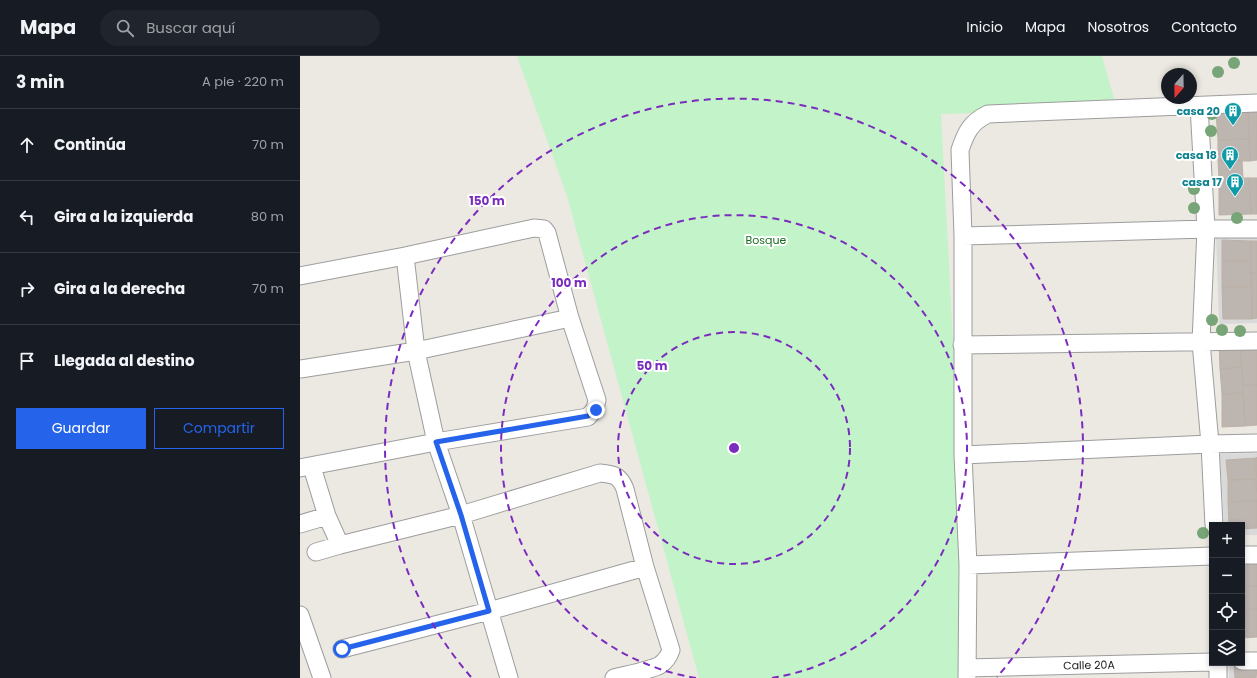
<!DOCTYPE html>
<html lang="es">
<head>
<meta charset="utf-8">
<style>
  :root { --surface:#171b24; --page:#20242c; --text:#f1f3f6; --muted:#9ea1a6; --line:#363941; --accent:#2563eb }
  body { margin:0; font-family:Poppins,sans-serif; background:var(--page); color:var(--text) }
  .controls { position:absolute; right:12px; bottom:12px; display:grid; overflow:hidden; border-radius:0px; box-shadow:0 2px 6px #0003 }
  .controls button { width:36px; height:36px; display:grid; place-items:center; padding:0; border:0; border-bottom:1px solid var(--line); background:var(--surface); color:var(--text); font:20px sans-serif }
  .compass { position:absolute; left:861px; top:12px; width:36px; height:36px; border-radius:50%; background:var(--surface); box-shadow:0 2px 6px #0003; rotate:200deg }
  .stop { position:absolute; width:12px; height:12px; margin:-9px; border:3px solid #2563eb; border-radius:50%; background:#fff }
  .stop.end { background:#2563eb; border-color:#fff; box-shadow:0 1px 4px #0008 }
  .list { margin:0; padding:0; list-style:none }
  h2 { display:flex; justify-content:space-between; align-items:center; height:52px; margin:0; padding:0 16px; font-size:17px }
  h2 small { font-size:13px; font-weight:400; color:var(--muted) }
  .list li { display:grid; grid-template-columns:26px 1fr auto; gap:12px; align-items:center; box-sizing:border-box; height:72px; padding:0 16px; border-top:1px solid var(--line) }
  .list b { display:block; font-size:15px; white-space:nowrap }
  .list em { font-size:13px; font-style:normal; color:var(--muted) }
  .actions { display:flex; gap:8px; padding:12px 16px }
  .actions a { flex:1; padding:9px 0; border:1px solid var(--accent); border-radius:0px; text-align:center; font-size:14px; color:var(--accent) }
  .actions .main { background:var(--accent); color:#fff }
  .icon { flex:none; width:22px; height:22px; fill:none; stroke:currentColor; stroke-width:2; stroke-linecap:round; stroke-linejoin:round }
  .map { position:relative; flex:none; width:957px; height:622px; overflow:hidden }
  header { display:flex; align-items:center; gap:24px; box-sizing:border-box; height:56px; padding:0 20px; background:var(--surface); border-bottom:1px solid var(--line) }
  header strong { font-size:19px }
  nav { display:flex; gap:22px; margin-inline-start:auto; font-size:14px }
  .search { width:280px; height:36px; background:var(--page); display:flex; align-items:center; gap:10px; box-sizing:border-box; padding:0 14px; border-radius:22px; color:var(--muted); font-size:15px }
  main { display:flex }
  aside { flex:1; background:var(--surface) }
  .map>svg:first-child { display:block }
  .residential { fill:#dad9d9 }
  .park { fill:#c3f3c8 }
  .building { fill:#bcb5b0; stroke:#bcb1a7 }
  .lines { fill:none; stroke-linecap:round; stroke-linejoin:round }
  .minor-casing { stroke:#9d9d9d; stroke-width:19 }
  .minor { stroke:#fff; stroke-width:17 }
  .tree { fill:#77a577 }
  .route { stroke:#2563eb; stroke-width:5 }
  .ring { fill:none; stroke:#7b2cbf; stroke-width:2; stroke-dasharray:7 5 }
  .labels { text-anchor:middle; stroke-width:4; stroke-linejoin:round; paint-order:stroke }
  .culture-label { font-size:11px; font-weight:bold; fill:#0d838f; stroke:#fff; text-anchor:end }
  .park-label { font-size:11px; fill:#176d20; stroke:#fff }
  .street-label { font-size:11px; fill:#1c1c1c; stroke:#fff }
  .centre { fill:#7b2cbf; stroke:#fff; stroke-width:2 }
  .ring-label { font-size:12px; text-anchor:middle; font-weight:bold; fill:#7b2cbf; stroke:#fff; stroke-width:4; stroke-linejoin:round; paint-order:stroke }
</style>
</head>
<body>
<header>
<strong>Mapa</strong>
<div class="search"><svg class="icon" aria-label="search" viewBox="0 0 24 24"><circle cx="10" cy="10" r="6"/><path d="M15 15l6 6"/></svg>Buscar aquí</div>
<nav><a>Inicio</a><a>Mapa</a><a>Nosotros</a><a>Contacto</a></nav>
</header>
<main>
<aside>
<h2>3 min<small>A pie · 220 m</small></h2>
<ul class="list">
<li><svg class="icon" aria-label="ahead" viewBox="0 0 24 24"><path d="M12 20V5M6 11l6-6 6 6"/></svg><div><b>Continúa</b></div><em>70 m</em></li>
<li><svg class="icon" aria-label="left" viewBox="0 0 24 24"><path d="M17 20v-9H6M10 6l-5 5 5 5"/></svg><div><b>Gira a la izquierda</b></div><em>80 m</em></li>
<li><svg class="icon" aria-label="right" viewBox="0 0 24 24"><path d="M7 20v-9h11M14 6l5 5-5 5"/></svg><div><b>Gira a la derecha</b></div><em>70 m</em></li>
<li><svg class="icon" aria-label="arrive" viewBox="0 0 24 24"><path d="M6 21V4h12l-3 4 3 4H6"/></svg><div><b>Llegada al destino</b></div></li>
</ul>
<div class="actions"><a class="main">Guardar</a><a>Compartir</a></div>
</aside>
<div class="map">
<svg width="957" height="622" viewBox="0 0 957 622">
  <rect width="100%" height="100%" fill="#ece9e2"/>
  <path class="residential" d="M 957,177 L 957,267 L 919,268 L 916,179 Z
    M 957,397 L 957,479 L 942,479 L 942,469 L 924,469 L 920,398 Z
    M 957,603 L 957,622 L 929,622 L 929,607 L 942,607 Z"/>
  <path class="park" d="M 217,0 L 802,0 L 817,53 L 641,58 L 667,549 L 659,622 L 399,622 L 267,140 Z"/>
  <path class="building" d="M 948,56 L 957,56 L 957,104 L 950,105 Z
    M 948,56 L 949,83 L 918,84 L 916,57 Z
    M 949,83 L 950,105 L 918,105 L 918,84 Z
    M 918,105 L 942,105 L 943,122 L 919,123 Z
    M 943,122 L 949,122 L 951,158 L 919,159 L 919,123 Z
    M 949,122 L 957,122 L 957,158 L 951,158 Z
    M 922,184 L 951,185 L 951,205 L 922,205 Z
    M 951,185 L 957,185 L 957,216 L 951,217 Z
    M 922,205 L 951,205 L 952,231 L 922,231 Z
    M 957,216 L 957,262 L 952,263 L 951,217 Z
    M 922,231 L 952,231 L 952,263 L 923,263 Z
    M 919,287 L 940,288 L 942,311 L 920,313 Z
    M 957,287 L 957,329 L 943,329 L 940,288 Z
    M 942,311 L 943,337 L 922,338 L 920,313 Z
    M 943,329 L 957,329 L 957,369 L 945,370 Z
    M 943,337 L 945,370 L 922,371 L 922,338 Z
    M 957,401 L 957,435 L 956,402 Z
    M 956,402 L 956,423 L 928,424 L 926,404 Z
    M 956,423 L 957,445 L 928,446 L 928,424 Z
    M 957,445 L 957,472 L 942,473 L 942,469 L 929,469 L 928,446 Z
    M 942,502 L 957,502 L 957,530 L 942,530 Z
    M 942,530 L 957,530 L 957,553 L 942,553 Z
    M 942,553 L 957,553 L 957,581 L 942,582 Z
    M 934,610 L 957,611 L 956,622 L 935,622 Z"/>
  <g class="lines">
    <defs>
      <path id="minor" d="M 899,50 L 906,173 L 901,286 L 910,388 L 914,469
        M 663,180 L 906,173 L 957,173
        M 105,200 L 116,295 L 136,386 L 161,459 L 209,622
        M 0,220 L 105,200 L 234,172 L 244,173 L 247,177 L 270,262 L 297,344 L 295,353 L 288,361 L 136,386 L 0,412
        M 662,289 L 957,285
        M 0,313 L 116,295 L 270,262
        M 663,399 L 910,388 L 957,387
        M 12,411 L 27,460 L 40,489
        M 0,468 L 27,460
        M 16,496 L 40,489 L 161,459 L 300,417 C 314,418 320,420 325,433 L 345,511 L 371,594 C 369,600 366,605 360,609 C 352,614 325,619 314,622
        M 942,499 L 957,499
        M 668,509 L 912,500
        M 0,559 L 22,622
        M 42,593 L 189,555 L 345,511
        M 942,605 L 957,605
        M 918,607 L 918,622
        M 667,612 L 912,606
        M 667,622 L 668,509 L 663,399 L 663,180 L 660,94 C 666,76 671,66 688,58 L 957,47"/>
    </defs>
    <use href="#minor" class="minor-casing"/>
    <use href="#minor" class="minor"/>
  </g>
  <g class="tree">
    <circle cx="934" cy="7" r="6"/>
    <circle cx="918" cy="16" r="6"/>
    <circle cx="912" cy="58" r="6"/>
    <circle cx="911" cy="75" r="6"/>
    <circle cx="894" cy="133" r="6"/>
    <circle cx="894" cy="152" r="6"/>
    <circle cx="937" cy="162" r="6"/>
    <circle cx="912" cy="264" r="6"/>
    <circle cx="922" cy="274" r="6"/>
    <circle cx="940" cy="275" r="6"/>
    <circle cx="903" cy="477" r="6"/>
  </g>
  <g class="lines">
    <path class="route" d="M 42,593 L 189,555 L 161,459 L 136,386 L 288,360 L 296,354"/>
  </g>
  <g class="ring">
    <circle cx="434" cy="392" r="116"/>
    <path d="M396 622A233 233 0 1 1 472 622"/>
    <path d="M171 621A349 349 0 1 1 697 621"/>
  </g>
  <defs>
    <symbol id="building-pin" viewBox="-11 -11 22 30"><path d="M0 17L-7.5 6A9.5 9.5 0 1 1 7.5 6Z" fill="#0f9aa8" stroke="#fff"/><path d="M-4-6H4V6H1V3H-1V6H-4ZM-2.5-4.3h1.7v1.8h-1.7ZM.8-4.3h1.7v1.8H.8ZM-2.5-1h1.7V.8h-1.7ZM.8-1h1.7V.8H.8Z" fill="#fff"/></symbol>
  </defs>
  <g fill-rule="evenodd">
    <use href="#building-pin" x="923" y="45" width="20" height="27"/>
    <use href="#building-pin" x="920" y="89" width="20" height="27"/>
    <use href="#building-pin" x="925" y="116" width="20" height="27"/>
  </g>
  <g class="labels">
    <g class="culture-label">
      <text x="920" y="59">casa 20</text>
      <text x="917" y="103">casa 18</text>
      <text x="922" y="130">casa 17</text>
    </g>
    <g class="park-label">
      <text x="466" y="188">Bosque</text>
    </g>
    <g class="street-label">
      <text transform="translate(789 609) rotate(-1)" y="4">Calle 20A</text>
    </g>
  </g>
  <circle cx="434" cy="392" r="6" class="centre"/>
  <g class="ring-label">
    <text x="187" y="149">150 m</text>
    <text x="269" y="231">100 m</text>
    <text x="352" y="314">50 m</text>
  </g>
</svg>
<div class="controls">
<button>+</button>
<button>−</button>
<button><svg class="icon" aria-label="locate" viewBox="0 0 24 24"><circle cx="12" cy="12" r="6"/><path d="M12 2v4M12 18v4M2 12h4M18 12h4"/></svg></button>
<button><svg class="icon" aria-label="layers" viewBox="0 0 24 24"><path d="M12 4l9 5-9 5-9-5zM3 14l9 5 9-5"/></svg></button>
</div>
<svg class="compass" viewBox="-18 -18 36 36"><path d="M0-13l5 13h-10z" fill="#e53935"/><path d="M0 13l5-13h-10z" fill="#9ea1a6"/></svg>
<div class="stop" style="left:42px;top:593px"></div>
<div class="stop end" style="left:296px;top:354px"></div>
</div>
</main>
</body>
</html>
